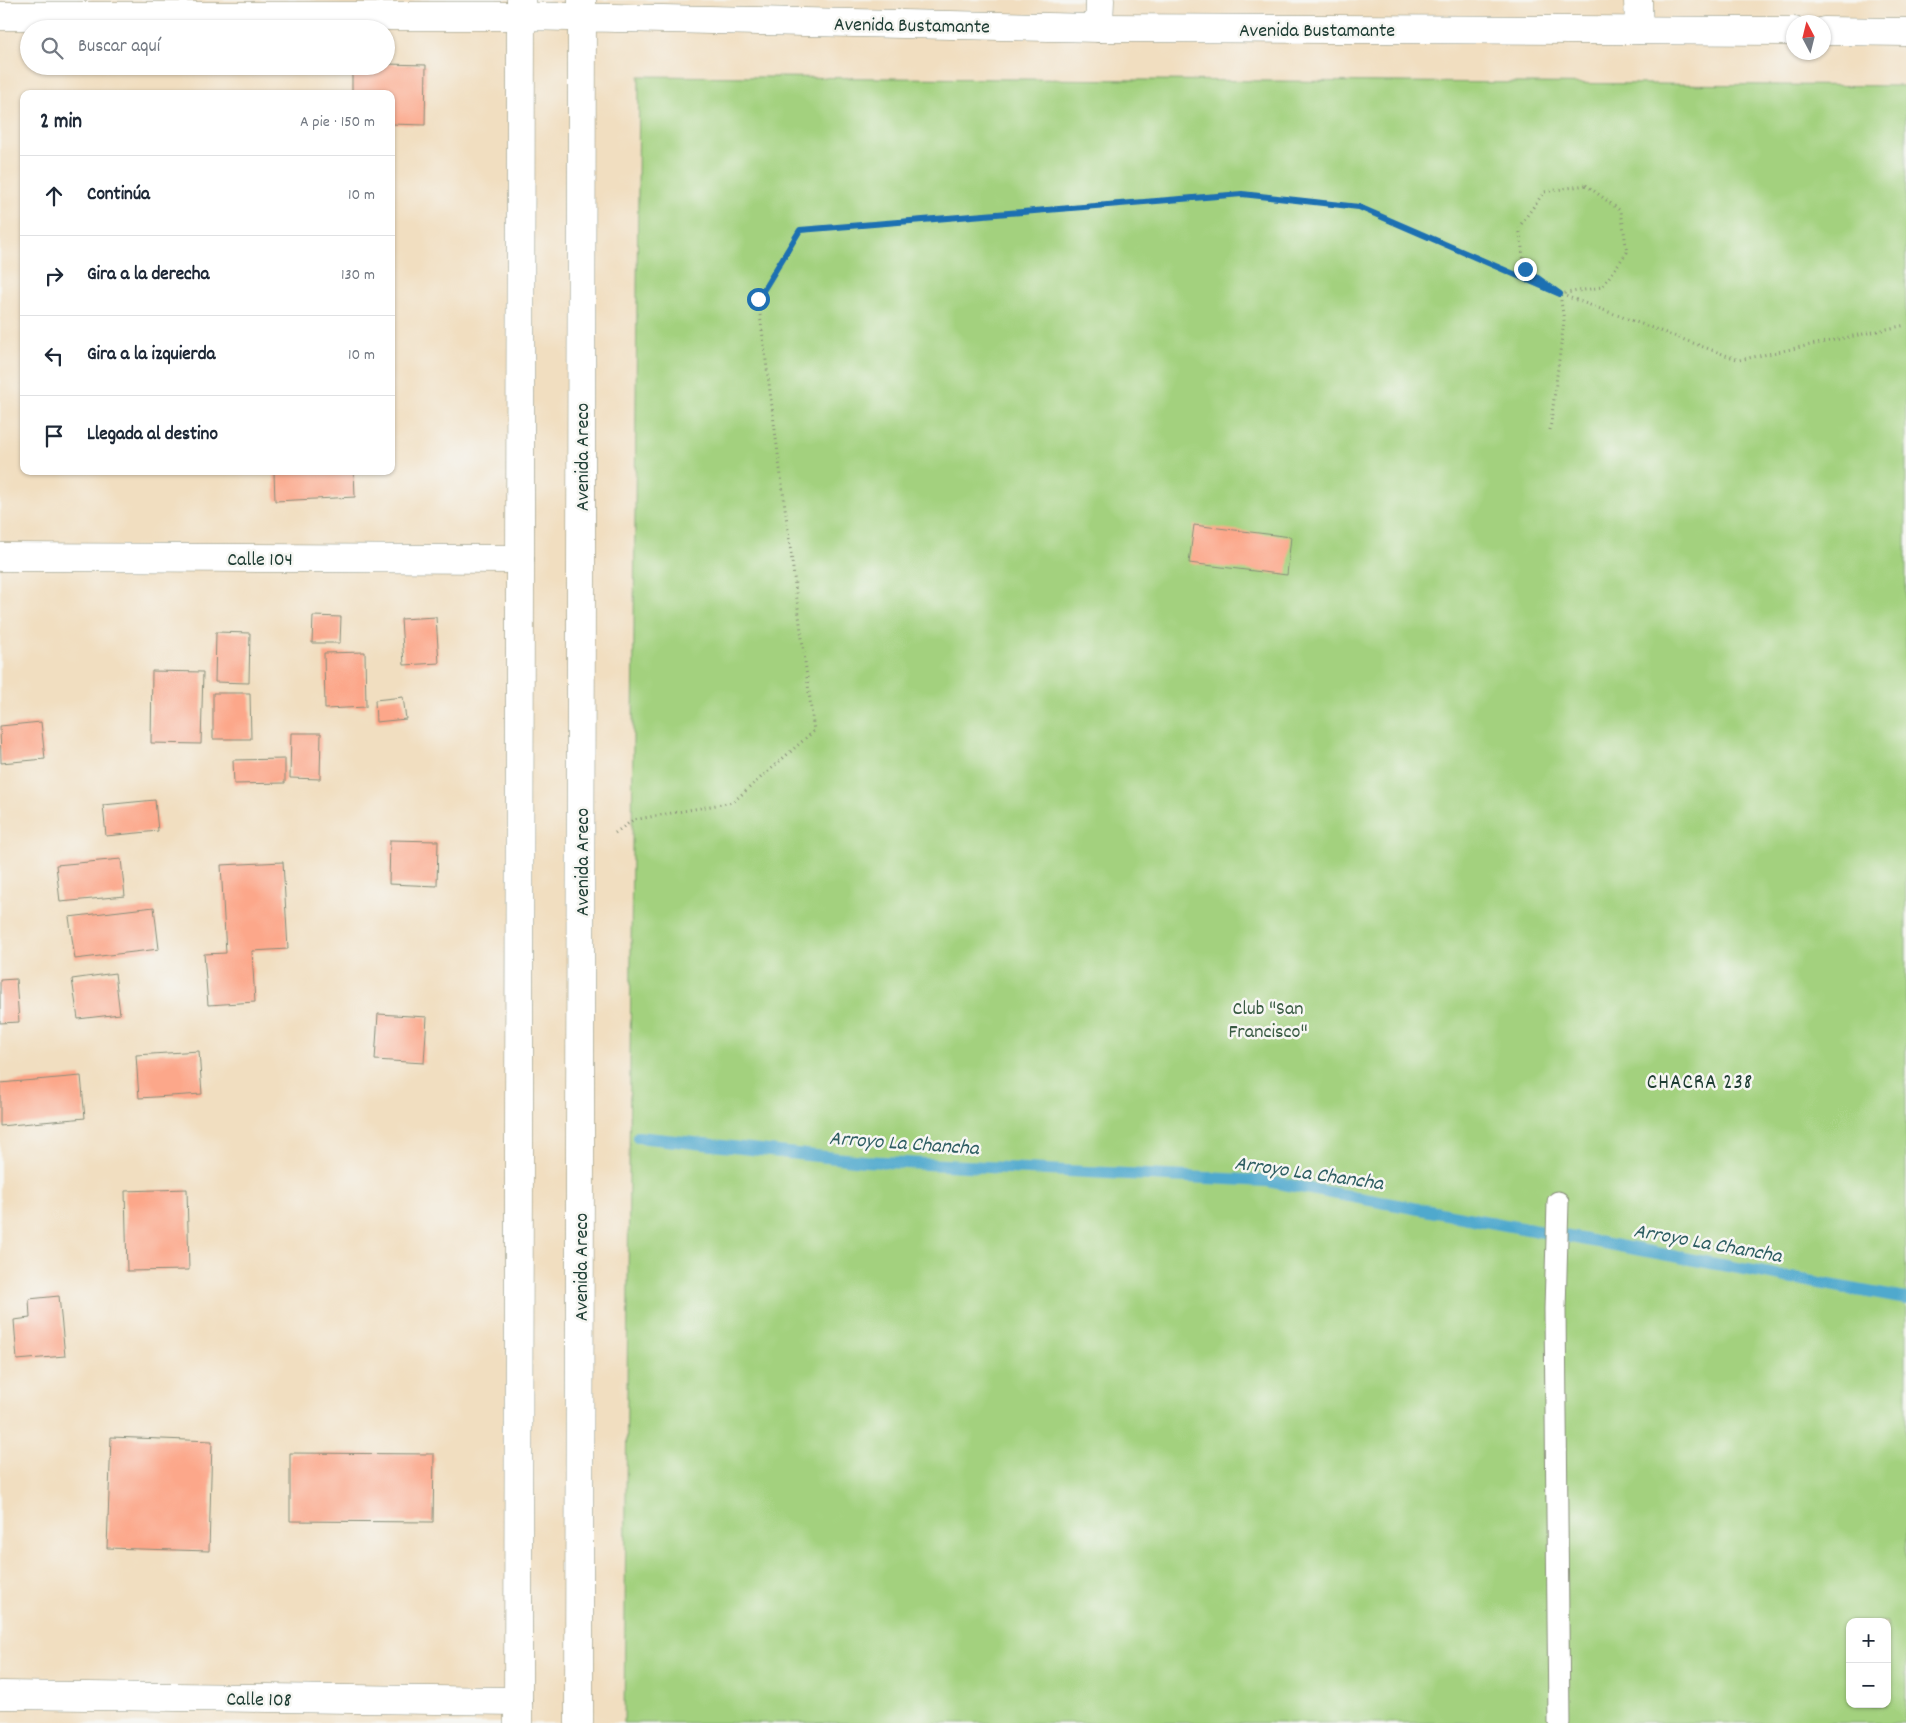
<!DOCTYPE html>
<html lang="es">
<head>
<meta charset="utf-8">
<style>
  :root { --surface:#fff; --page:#f2f2f3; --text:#1f2937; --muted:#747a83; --line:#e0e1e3 }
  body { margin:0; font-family:Dekko,sans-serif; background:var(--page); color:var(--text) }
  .controls { position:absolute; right:15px; bottom:15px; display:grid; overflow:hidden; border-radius:10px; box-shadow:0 1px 4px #0004 }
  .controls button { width:45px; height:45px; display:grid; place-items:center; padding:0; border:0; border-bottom:1px solid var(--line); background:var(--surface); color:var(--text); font:25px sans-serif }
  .compass { position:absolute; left:1786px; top:15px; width:45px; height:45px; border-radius:50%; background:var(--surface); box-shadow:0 1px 4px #0004; rotate:353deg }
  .stop { position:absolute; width:15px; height:15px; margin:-11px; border:4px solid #1f6fb2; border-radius:50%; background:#fff }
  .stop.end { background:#1f6fb2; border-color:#fff; box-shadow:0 1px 5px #0008 }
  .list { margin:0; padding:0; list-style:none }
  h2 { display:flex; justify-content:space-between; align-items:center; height:65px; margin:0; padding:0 20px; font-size:21px }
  h2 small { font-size:16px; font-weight:400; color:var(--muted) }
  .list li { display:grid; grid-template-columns:32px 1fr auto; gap:15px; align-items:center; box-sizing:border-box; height:80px; padding:0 20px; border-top:1px solid var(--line) }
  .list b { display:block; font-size:19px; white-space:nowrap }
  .list em { font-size:16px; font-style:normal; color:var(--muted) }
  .icon { flex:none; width:28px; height:28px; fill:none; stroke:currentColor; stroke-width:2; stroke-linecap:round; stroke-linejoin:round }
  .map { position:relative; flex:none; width:1906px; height:1723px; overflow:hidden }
  .search { position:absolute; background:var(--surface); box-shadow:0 1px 4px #0004; left:20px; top:20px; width:375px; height:55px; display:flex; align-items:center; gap:12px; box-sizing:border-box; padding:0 18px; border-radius:28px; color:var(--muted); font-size:19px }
  .panel { position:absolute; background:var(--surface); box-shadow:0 1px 4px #0004; left:20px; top:90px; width:375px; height:385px; border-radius:10px }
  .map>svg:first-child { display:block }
  .green { fill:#a3d17e; stroke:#618759; fill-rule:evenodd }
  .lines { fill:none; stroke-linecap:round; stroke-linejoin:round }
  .stream { stroke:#4fa9cd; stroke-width:12 }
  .building { fill:#fca78a }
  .service-casing { stroke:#888e7a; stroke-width:23 }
  .minor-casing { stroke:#888e7a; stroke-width:29 }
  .secondary-casing { stroke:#888e7a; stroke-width:29 }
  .path { stroke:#888e7a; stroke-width:3; stroke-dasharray:1 4; stroke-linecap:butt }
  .service { stroke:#fff; stroke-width:21 }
  .minor { stroke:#fff; stroke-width:28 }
  .secondary { stroke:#fff; stroke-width:28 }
  .route { stroke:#1f6fb2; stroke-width:6 }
  .labels { text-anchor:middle; stroke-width:5; stroke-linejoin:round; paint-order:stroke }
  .street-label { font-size:20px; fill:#1f3d34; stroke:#f6f6f2 }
  .park-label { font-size:20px; fill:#395b43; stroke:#f6f6f2 }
  .neighbourhood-label { font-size:21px; letter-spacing:1px; fill:#1f3d34; stroke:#f6f6f2 }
  .water-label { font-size:21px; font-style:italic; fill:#2d5d62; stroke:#f6f6f2 }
</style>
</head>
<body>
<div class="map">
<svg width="1906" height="1723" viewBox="0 0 1906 1723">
  <rect width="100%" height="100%" fill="#f6f6f2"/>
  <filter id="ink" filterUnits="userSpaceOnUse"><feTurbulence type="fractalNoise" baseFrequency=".02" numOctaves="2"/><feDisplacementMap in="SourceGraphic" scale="10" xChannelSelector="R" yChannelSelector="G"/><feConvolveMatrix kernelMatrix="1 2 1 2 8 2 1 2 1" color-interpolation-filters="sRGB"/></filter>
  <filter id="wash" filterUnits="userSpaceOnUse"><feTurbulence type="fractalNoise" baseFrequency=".0096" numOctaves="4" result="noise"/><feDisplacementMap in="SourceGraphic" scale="20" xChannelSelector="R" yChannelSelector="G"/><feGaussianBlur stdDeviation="1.12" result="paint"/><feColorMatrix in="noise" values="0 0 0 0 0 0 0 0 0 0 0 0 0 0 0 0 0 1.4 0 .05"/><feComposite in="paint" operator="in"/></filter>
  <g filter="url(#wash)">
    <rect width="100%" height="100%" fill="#f1dec0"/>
    <path class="green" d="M 639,76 L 1906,86 L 1906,1723 L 624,1723 ZM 1850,1622 L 1887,1622 L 1887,1704 L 1850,1704 Z"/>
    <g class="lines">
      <path class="stream" d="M 638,1137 L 864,1161 L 1267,1181 L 1906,1299"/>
    </g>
    <g id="blocks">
      <path class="building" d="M 386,64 L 426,65 L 425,125 L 391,124 L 391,94 L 352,94 L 352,66 L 386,66 Z
        M 303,471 L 354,471 L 355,497 L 275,501 L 274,472 Z
        M 1194,525 L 1291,537 L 1287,575 L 1189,563 Z
        M 313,616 L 341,617 L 340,643 L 312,643 Z
        M 436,617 L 439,663 L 404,665 L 401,619 Z
        M 216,632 L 250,633 L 249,683 L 215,682 Z
        M 365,652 L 366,707 L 325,709 L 324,653 Z
        M 152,671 L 203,672 L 201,744 L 151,743 Z
        M 213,693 L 250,693 L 251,739 L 213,739 Z
        M 403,697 L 406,719 L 376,722 L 375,700 Z
        M 41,722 L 45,759 L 1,763 L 0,726 Z
        M 291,733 L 321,733 L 320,779 L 290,778 Z
        M 285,759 L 285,783 L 234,784 L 233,760 Z
        M 155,800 L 158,831 L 106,836 L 103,805 Z
        M 390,840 L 438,841 L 437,886 L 389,884 Z
        M 121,859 L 125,896 L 60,902 L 56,865 Z
        M 283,862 L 288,949 L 252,951 L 255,1002 L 208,1005 L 204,954 L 226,953 L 221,865 Z
        M 154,907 L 159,949 L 75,959 L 69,917 Z
        M 115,973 L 120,1014 L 78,1019 L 72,979 Z
        M 16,979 L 19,1022 L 0,1023 L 0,980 Z
        M 378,1014 L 427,1017 L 424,1063 L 375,1060 Z
        M 199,1051 L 202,1094 L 139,1098 L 136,1055 Z
        M 81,1076 L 85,1118 L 0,1126 L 0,1083 Z
        M 187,1189 L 189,1270 L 127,1271 L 125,1191 Z
        M 59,1296 L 65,1356 L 17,1360 L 14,1320 L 30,1318 L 29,1299 Z
        M 111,1437 L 212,1441 L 209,1551 L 107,1548 Z
        M 290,1453 L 434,1454 L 433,1522 L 290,1521 Z"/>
    </g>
  </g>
  <g filter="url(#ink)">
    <use href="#blocks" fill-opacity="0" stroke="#888e7a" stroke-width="1"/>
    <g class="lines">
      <defs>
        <path id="service" d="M 1558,1202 L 1555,1309 L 1559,1723"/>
        <path id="minor" d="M 1638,0 L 1639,30
          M 1099,28 L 1100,0
          M 0,557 L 520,559
          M 0,1695 L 518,1701"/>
        <path id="secondary" d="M 0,16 L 521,16 L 1099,28 L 1794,31
          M 1824,31 L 1906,32
          M 518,1723 L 521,0
          M 579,1723 L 582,0"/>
      </defs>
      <use href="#service" class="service-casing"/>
      <use href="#minor" class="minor-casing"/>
      <use href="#secondary" class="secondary-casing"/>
      <path class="path" d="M 1586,185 L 1621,211 L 1627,252 L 1602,287 L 1560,294 L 1525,269 L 1519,227 L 1544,192 Z
        M 1550,430 L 1564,321 L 1560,294
        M 615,833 L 633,820 L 733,802 L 814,731 L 758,299 L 800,230 L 1242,193 L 1359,207 L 1560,294 L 1739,360 L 1906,325"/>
      <use href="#service" class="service"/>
      <use href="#minor" class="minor"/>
      <use href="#secondary" class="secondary"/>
    </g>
  </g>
  <g class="lines" filter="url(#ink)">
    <path class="route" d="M 758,299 L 800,230 L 1242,194 L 1359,207 L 1560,294 L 1525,269"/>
  </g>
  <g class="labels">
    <g class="street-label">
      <text transform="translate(912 24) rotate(1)" y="7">Avenida Bustamante</text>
      <text x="1317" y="36">Avenida Bustamante</text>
      <text transform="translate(581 457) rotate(-90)" y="7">Avenida Areco</text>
      <text x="260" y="565">Calle 104</text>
      <text transform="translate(581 862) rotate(-90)" y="7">Avenida Areco</text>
      <text transform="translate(580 1267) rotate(-90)" y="7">Avenida Areco</text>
      <text transform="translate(259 1698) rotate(1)" y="7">Calle 108</text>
    </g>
    <g class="park-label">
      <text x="1268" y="1014">Club "San<tspan x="1268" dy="23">Francisco"</tspan></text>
    </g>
    <g class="neighbourhood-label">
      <text x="1700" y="1088">CHACRA 238</text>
    </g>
    <g class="water-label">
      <text transform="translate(904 1142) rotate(4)" y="7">Arroyo La Chancha</text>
      <text transform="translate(1309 1172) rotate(8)" y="7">Arroyo La Chancha</text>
      <text transform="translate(1708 1242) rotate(10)" y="7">Arroyo La Chancha</text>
    </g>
  </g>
</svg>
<div class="controls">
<button>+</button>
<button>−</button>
</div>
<svg class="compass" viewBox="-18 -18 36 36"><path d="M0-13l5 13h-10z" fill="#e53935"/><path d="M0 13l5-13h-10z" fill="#747a83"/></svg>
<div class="stop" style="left:758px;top:299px"></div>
<div class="stop end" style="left:1525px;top:269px"></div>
<div class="search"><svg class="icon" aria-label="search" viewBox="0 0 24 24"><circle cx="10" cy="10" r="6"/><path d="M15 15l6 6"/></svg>Buscar aquí</div>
<section class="panel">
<h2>2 min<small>A pie · 150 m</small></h2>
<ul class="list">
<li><svg class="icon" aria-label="ahead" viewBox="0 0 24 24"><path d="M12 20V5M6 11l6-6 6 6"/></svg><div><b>Continúa</b></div><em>10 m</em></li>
<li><svg class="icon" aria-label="right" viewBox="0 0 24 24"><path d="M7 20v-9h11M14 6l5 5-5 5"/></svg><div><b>Gira a la derecha</b></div><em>130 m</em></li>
<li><svg class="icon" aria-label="left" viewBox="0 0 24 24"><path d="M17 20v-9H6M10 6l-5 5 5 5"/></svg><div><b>Gira a la izquierda</b></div><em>10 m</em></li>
<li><svg class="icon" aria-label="arrive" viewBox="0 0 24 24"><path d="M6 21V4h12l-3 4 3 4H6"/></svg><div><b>Llegada al destino</b></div></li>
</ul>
</section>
</div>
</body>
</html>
